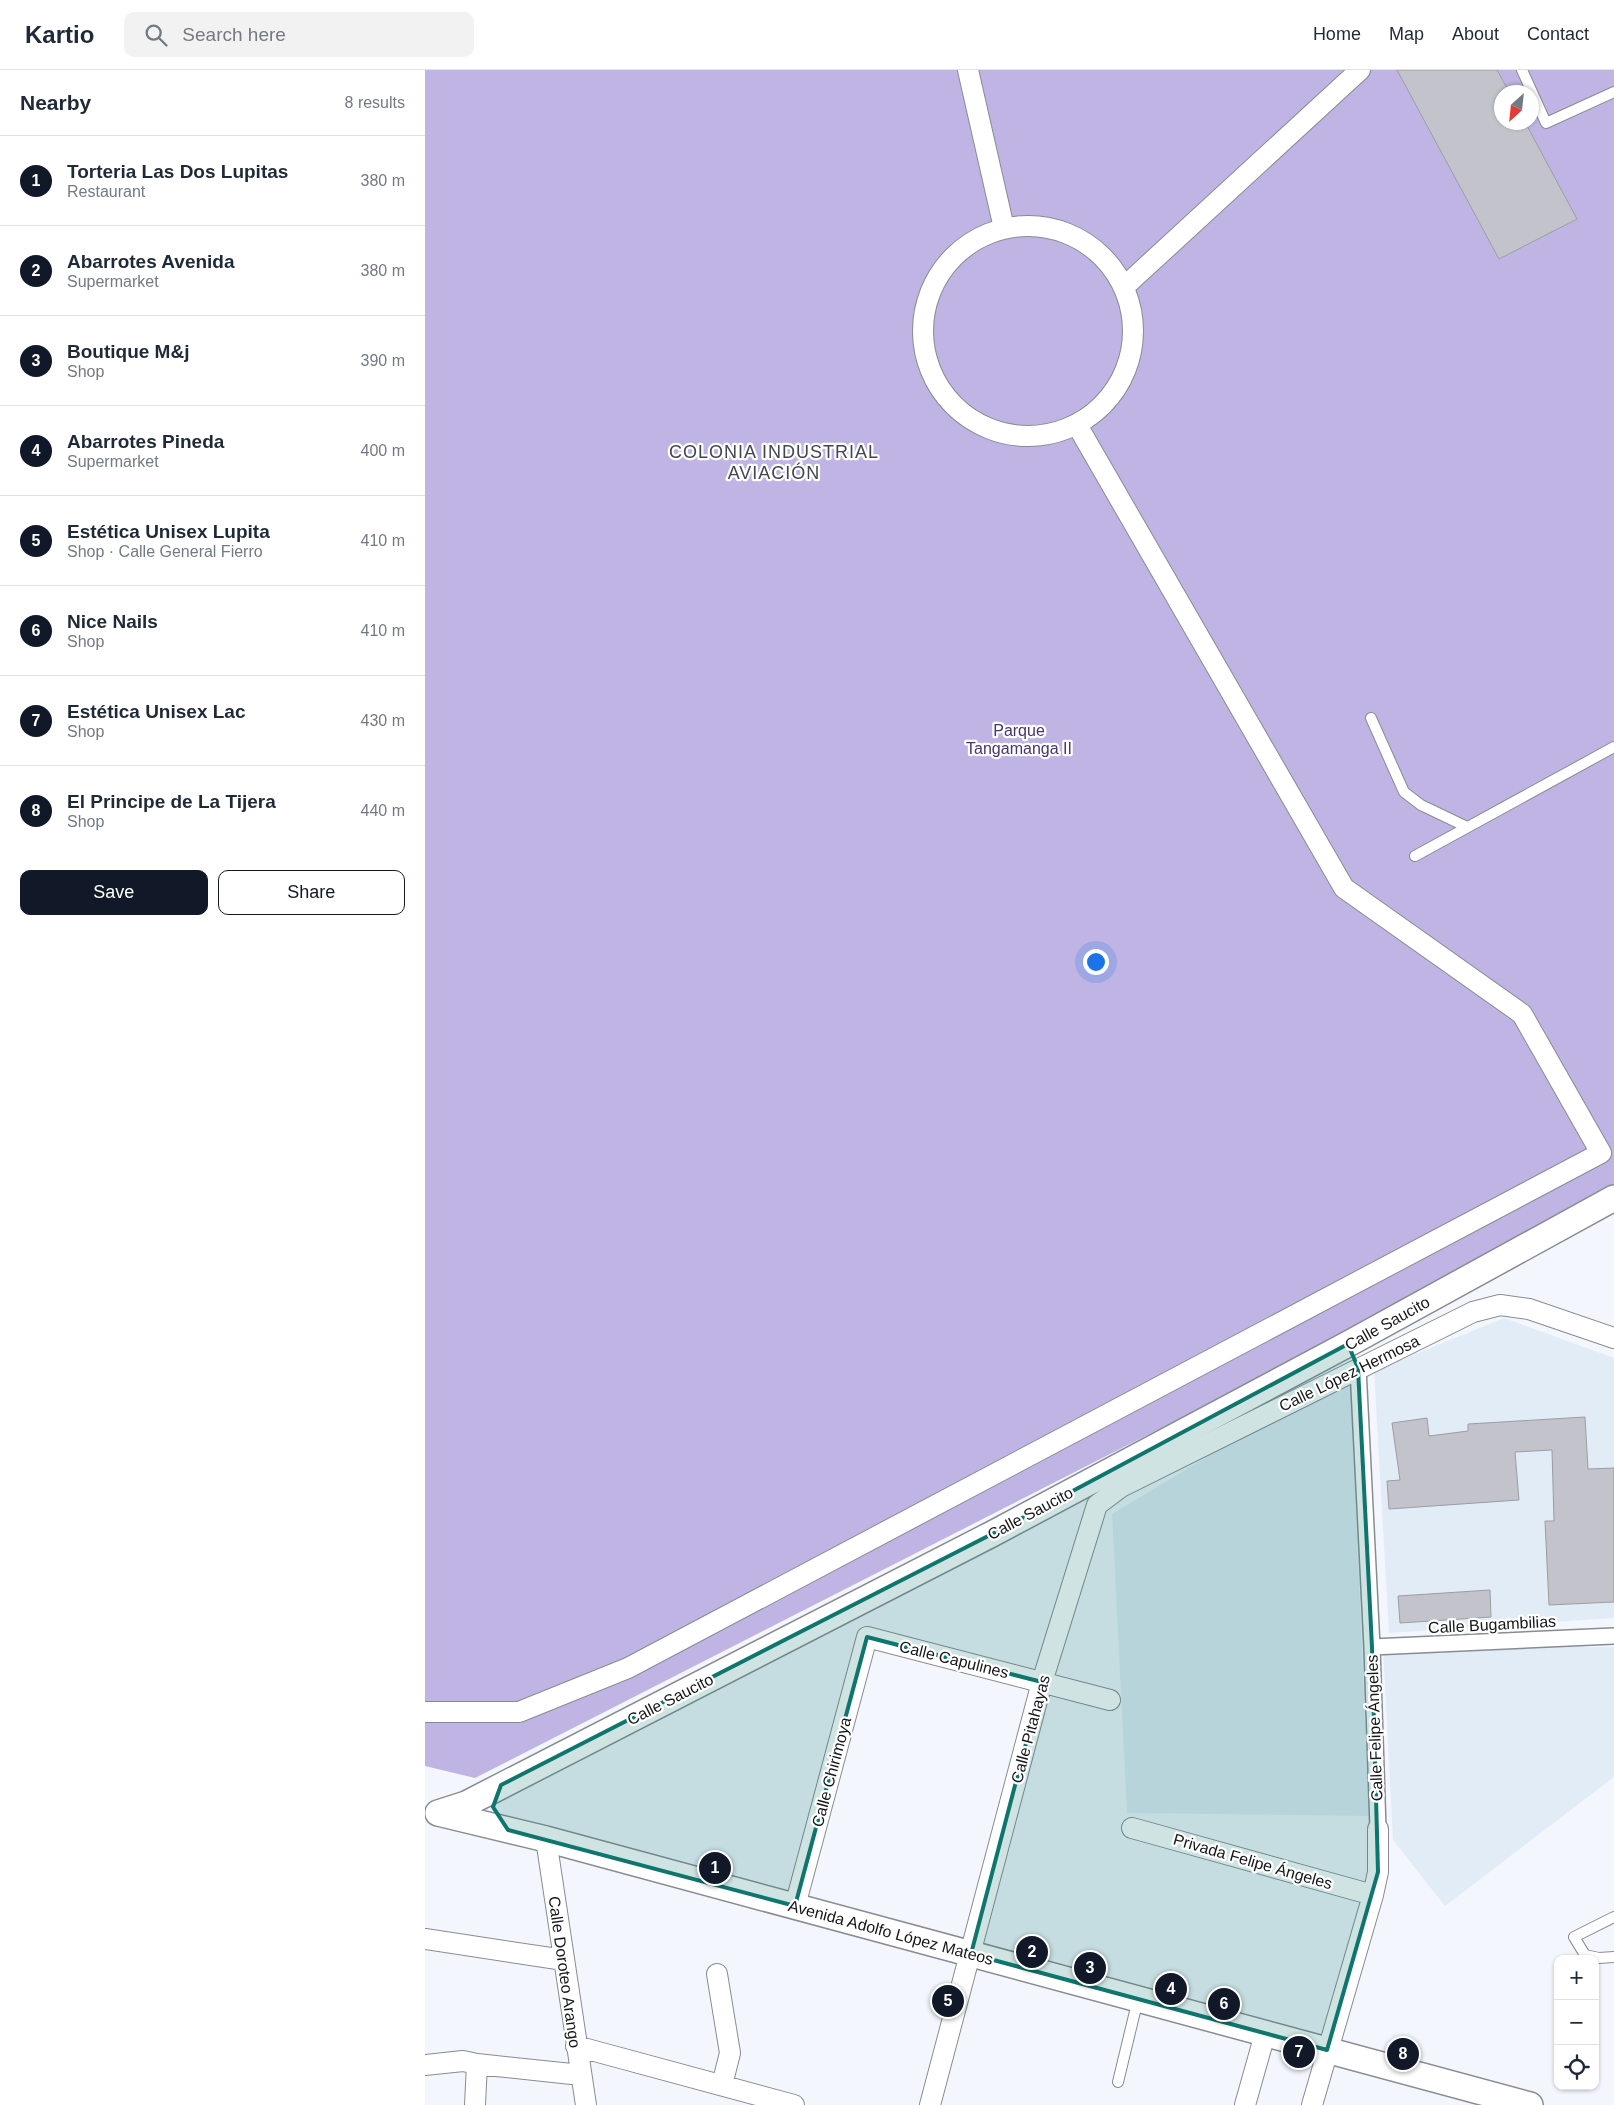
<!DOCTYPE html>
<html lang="en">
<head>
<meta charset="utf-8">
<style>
  :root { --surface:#fff; --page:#f2f2f3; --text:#1f2937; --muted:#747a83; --line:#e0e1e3; --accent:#111827 }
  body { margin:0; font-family:Arial,sans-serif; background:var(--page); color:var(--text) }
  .controls { position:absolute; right:15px; bottom:15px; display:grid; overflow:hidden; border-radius:10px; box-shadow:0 1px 4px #0004 }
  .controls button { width:45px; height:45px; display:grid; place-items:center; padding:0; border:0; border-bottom:1px solid var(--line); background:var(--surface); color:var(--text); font:25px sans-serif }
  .compass { position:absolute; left:1069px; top:15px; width:45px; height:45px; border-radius:50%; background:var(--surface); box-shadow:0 1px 4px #0004; rotate:207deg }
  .you { position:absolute; left:670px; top:891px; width:18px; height:18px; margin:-12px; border:4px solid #fff; border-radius:50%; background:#1a73e8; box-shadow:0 0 0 8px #1a73e833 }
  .badge { display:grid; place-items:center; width:32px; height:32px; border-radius:50%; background:var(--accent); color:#fff; font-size:16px; font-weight:700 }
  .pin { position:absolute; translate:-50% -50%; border:2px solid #fff; box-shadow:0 1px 5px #0006 }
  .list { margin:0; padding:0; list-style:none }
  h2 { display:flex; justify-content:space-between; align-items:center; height:65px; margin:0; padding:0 20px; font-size:21px }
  h2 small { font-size:16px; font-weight:400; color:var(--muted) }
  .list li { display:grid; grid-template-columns:32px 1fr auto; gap:15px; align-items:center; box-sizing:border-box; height:90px; padding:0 20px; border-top:1px solid var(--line) }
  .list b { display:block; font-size:19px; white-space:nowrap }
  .list p { margin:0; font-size:16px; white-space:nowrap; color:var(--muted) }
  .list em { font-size:16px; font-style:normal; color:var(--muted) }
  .actions { display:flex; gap:10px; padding:15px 20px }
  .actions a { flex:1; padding:11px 0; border:1px solid var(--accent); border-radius:10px; text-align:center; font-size:18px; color:var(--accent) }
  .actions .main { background:var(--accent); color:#fff }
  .icon { flex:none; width:28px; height:28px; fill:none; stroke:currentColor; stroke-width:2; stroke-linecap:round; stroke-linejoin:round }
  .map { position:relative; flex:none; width:1189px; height:2035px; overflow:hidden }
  header { display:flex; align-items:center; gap:30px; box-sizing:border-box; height:70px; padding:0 25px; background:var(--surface); border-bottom:1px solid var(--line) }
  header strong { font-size:24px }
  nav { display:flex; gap:28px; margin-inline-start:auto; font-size:18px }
  .search { width:350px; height:45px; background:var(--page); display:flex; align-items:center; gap:12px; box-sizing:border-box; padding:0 18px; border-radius:10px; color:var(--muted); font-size:19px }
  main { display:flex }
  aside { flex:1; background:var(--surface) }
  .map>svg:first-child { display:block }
  .built { fill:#e2ecf7 }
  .forest { fill:#bfb4e3; fill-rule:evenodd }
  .building { fill:#c3c4cb; stroke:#9c9da3 }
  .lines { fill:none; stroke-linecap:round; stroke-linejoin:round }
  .service-casing { stroke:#888c92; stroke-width:12 }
  .pedestrian-casing { stroke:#888c92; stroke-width:18 }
  .minor-casing { stroke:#888c92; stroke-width:22 }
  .tertiary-casing { stroke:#888c92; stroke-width:28 }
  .service { stroke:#fff; stroke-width:10 }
  .pedestrian { stroke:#fff; stroke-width:15 }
  .minor { stroke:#fff; stroke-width:20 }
  .tertiary { stroke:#fff; stroke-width:25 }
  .marked { fill:#0f766e; fill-opacity:0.2; stroke:#0f766e; stroke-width:4; stroke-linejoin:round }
  .labels { text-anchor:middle; stroke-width:4.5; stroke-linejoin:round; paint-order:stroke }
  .park-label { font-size:16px; fill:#46356f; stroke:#fff }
  .street-label { font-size:16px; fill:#151618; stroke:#fff }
  .neighbourhood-label { font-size:18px; letter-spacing:1px; fill:#43464b; stroke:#fff }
</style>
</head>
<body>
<header>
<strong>Kartio</strong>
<div class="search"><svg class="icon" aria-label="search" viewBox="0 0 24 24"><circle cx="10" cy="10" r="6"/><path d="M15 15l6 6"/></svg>Search here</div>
<nav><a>Home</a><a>Map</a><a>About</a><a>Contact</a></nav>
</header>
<main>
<aside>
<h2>Nearby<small>8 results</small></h2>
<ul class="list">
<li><span class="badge">1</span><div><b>Torteria Las Dos Lupitas</b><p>Restaurant</p></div><em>380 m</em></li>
<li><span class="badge">2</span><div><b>Abarrotes Avenida</b><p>Supermarket</p></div><em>380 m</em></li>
<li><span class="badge">3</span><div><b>Boutique M&amp;j</b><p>Shop</p></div><em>390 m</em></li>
<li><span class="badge">4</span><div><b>Abarrotes Pineda</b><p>Supermarket</p></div><em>400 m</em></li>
<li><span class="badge">5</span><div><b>Estética Unisex Lupita</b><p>Shop · Calle General Fierro</p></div><em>410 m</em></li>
<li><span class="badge">6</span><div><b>Nice Nails</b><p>Shop</p></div><em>410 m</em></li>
<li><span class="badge">7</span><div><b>Estética Unisex Lac</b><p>Shop</p></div><em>430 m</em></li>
<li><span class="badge">8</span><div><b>El Principe de La Tijera</b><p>Shop</p></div><em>440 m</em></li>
</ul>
<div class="actions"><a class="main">Save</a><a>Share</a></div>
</aside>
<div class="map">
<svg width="1189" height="2035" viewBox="0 0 1189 2035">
  <rect width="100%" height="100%" fill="#f3f7fd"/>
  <path class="built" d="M 1079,1248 L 1189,1288 L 1189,1548 L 964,1563 L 949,1301 Z
    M 925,1301 L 944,1746 L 702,1743 L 687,1444 Z
    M 958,1577 L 1189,1577 L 1189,1707 L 1020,1836 L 968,1770 Z"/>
  <path class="forest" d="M 0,0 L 1189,0 L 1189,1127 L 50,1708 L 0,1696 ZM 1076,22 L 1106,22 L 1106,52 L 1076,52 Z"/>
  <path class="building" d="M 972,0 L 1072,0 L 1084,22 L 1076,22 L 1076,52 L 1100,52 L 1152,149 L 1074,189 Z
    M 1160,1347 L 1163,1399 L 1189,1398 L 1189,1532 L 1124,1535 L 1120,1451 L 1129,1451 L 1127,1380 L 1090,1382 L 1094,1430 L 964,1439 L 962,1411 L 975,1410 L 967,1353 L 1002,1348 L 1004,1366 L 1043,1361 L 1043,1354 Z
    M 1065,1520 L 1066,1547 L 975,1553 L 973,1526 Z"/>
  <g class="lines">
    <defs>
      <path id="service" d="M 1097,0 L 1121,53 L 1189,22
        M 946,648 L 979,722 L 996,735 L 1042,757
        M 990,786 L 1189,677
        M 1189,1847 L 1149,1867 L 1160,1885 L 1174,1888 L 1189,1887
        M 693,2012 L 713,1929"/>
      <path id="pedestrian" d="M 933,1298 L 947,1577 L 953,1759
        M 947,1577 L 1189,1566"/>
      <path id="minor" d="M 543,0 L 579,158
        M498 261a105 105 0 1 1 210 0a105 105 0 1 1-210 0Z
        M 699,217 L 935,0
        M 0,1642 L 94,1642 L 203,1598 L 1176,1083 L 1097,944 L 919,818 L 652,355
        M 707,1758 L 948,1825
        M 121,1769 L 161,2035
        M 370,1836 L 442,1567 L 685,1630
        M 0,1869 L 139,1890
        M 292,1904 L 305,1983 L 297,2015
        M 151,1976 L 369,2035
        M 0,1995 L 38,1991 L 52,1994 L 156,2005
        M 50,2035 L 52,1994
        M 505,2035 L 617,1612 L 672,1435 L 696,1417 L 1048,1242 L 1075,1235 L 1104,1239 L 1189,1268
        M 820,2035 L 840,1964
        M 887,2035 L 948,1825 L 953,1802 L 953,1759"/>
      <path id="tertiary" d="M 13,1743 L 41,1734 L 567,1464 L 923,1274 L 1189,1128
        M 13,1743 L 121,1769 L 1105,2035"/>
    </defs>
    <use href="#service" class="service-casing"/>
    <use href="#pedestrian" class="pedestrian-casing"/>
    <use href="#minor" class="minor-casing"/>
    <use href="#tertiary" class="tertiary-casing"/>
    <use href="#service" class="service"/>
    <use href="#pedestrian" class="pedestrian"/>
    <use href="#minor" class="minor"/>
    <use href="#tertiary" class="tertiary"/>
  </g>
  <path class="marked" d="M 923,1274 L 933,1298 L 947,1577 L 953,1802 L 902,1980 L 546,1884 L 617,1612 L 442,1567 L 370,1836 L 83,1760 L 68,1737 L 76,1715 L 567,1464 Z"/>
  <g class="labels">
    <g class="park-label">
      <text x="594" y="666">Parque<tspan x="594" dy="18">Tangamanga II</tspan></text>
    </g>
    <g class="street-label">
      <text transform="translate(962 1253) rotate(-29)" y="6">Calle Saucito</text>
      <text transform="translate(924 1303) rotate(-26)" y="6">Calle López Hermosa</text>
      <text transform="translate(605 1443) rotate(-28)" y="6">Calle Saucito</text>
      <text transform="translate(1067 1554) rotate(-3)" y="6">Calle Bugambilias</text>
      <text transform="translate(529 1589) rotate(14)" y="6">Calle Capulines</text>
      <text transform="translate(245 1629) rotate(-27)" y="6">Calle Saucito</text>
      <text transform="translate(949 1658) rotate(-92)" y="6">Calle Felipe Ángeles</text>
      <text transform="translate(605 1659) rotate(-75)" y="6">Calle Pitahayas</text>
      <text transform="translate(406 1702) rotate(-75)" y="6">Calle Chirimoya</text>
      <text transform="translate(828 1791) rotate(16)" y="6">Privada Felipe Ángeles</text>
      <text transform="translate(466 1862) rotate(15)" y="6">Avenida Adolfo López Mateos</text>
      <text transform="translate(140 1902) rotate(82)" y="6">Calle Doroteo Arango</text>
    </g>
    <g class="neighbourhood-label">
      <text x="349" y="388">COLONIA INDUSTRIAL<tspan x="349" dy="21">AVIACIÓN</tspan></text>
    </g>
  </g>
</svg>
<div class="controls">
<button>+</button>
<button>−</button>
<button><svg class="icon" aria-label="locate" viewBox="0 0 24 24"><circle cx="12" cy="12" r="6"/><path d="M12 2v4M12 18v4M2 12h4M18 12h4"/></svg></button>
</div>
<svg class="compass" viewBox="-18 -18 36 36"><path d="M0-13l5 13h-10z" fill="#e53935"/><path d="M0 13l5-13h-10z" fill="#747a83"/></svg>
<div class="you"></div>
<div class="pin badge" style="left:290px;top:1798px">1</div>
<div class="pin badge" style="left:607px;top:1882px">2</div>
<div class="pin badge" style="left:665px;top:1898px">3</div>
<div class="pin badge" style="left:746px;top:1919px">4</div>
<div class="pin badge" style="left:523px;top:1931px">5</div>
<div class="pin badge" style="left:799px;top:1934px">6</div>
<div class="pin badge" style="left:874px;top:1982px">7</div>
<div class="pin badge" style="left:978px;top:1984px">8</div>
</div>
</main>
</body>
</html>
